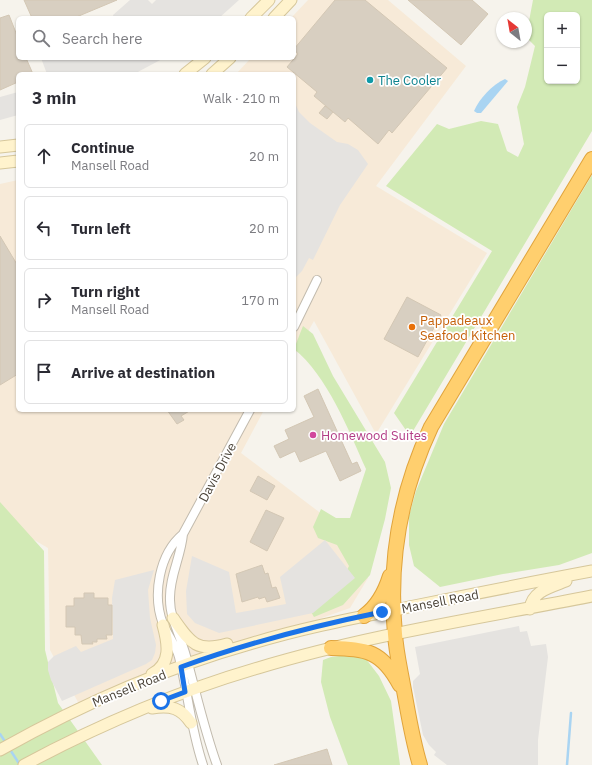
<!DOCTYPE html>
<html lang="en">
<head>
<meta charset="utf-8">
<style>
  :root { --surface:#fff; --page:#f7f7f7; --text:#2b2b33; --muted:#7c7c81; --line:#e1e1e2 }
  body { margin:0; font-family:"IBM Plex Sans",sans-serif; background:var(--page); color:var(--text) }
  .controls { position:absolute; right:12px; top:12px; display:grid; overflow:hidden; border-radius:6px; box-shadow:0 1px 3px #0004 }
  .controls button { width:36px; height:36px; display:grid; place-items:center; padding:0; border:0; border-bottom:1px solid var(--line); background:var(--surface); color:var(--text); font:20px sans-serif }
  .compass { position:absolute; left:496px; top:12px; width:36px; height:36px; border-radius:50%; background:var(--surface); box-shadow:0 1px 3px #0004; rotate:329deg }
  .stop { position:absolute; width:12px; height:12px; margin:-9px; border:3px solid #1a73e8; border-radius:50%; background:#fff }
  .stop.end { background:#1a73e8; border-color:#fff; box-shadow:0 1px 4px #0008 }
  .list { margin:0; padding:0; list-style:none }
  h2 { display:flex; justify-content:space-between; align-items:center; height:52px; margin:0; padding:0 16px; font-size:17px }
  h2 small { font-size:13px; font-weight:400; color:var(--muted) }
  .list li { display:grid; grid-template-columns:26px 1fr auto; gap:12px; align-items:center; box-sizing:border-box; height:64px; margin:0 8px 8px; padding:0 8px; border:1px solid var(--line); border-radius:6px }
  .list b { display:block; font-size:15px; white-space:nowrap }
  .list p { margin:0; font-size:13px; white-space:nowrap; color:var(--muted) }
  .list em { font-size:13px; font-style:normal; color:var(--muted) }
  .icon { flex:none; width:22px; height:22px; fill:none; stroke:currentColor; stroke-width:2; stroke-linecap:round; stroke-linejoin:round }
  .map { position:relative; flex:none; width:592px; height:765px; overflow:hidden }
  .search { position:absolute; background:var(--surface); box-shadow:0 1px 3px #0004; left:16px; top:16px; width:280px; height:44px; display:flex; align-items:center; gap:10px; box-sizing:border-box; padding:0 14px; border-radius:6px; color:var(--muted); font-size:15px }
  .panel { position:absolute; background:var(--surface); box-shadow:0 1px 3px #0004; left:16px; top:72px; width:280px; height:340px; border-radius:6px }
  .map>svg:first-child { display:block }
  .commercial { fill:#f7ead8 }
  .green { fill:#d2eab5; fill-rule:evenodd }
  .parking { fill:#e5e3e0 }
  .water { fill:#a9d4f2 }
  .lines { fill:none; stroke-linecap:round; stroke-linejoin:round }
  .stream { stroke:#a9d4f2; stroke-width:2.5 }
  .building { fill:#d8cfc1; stroke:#d3c7b4 }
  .minor-casing { stroke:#c2bbae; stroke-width:10 }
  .secondary-casing { stroke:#d6c79b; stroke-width:13 }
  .motorway-casing { stroke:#e0a43c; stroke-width:16 }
  .minor { stroke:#fff; stroke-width:8 }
  .secondary { stroke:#fff3cd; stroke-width:11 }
  .motorway { stroke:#ffcf6e; stroke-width:14 }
  .route { stroke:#1a73e8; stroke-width:5 }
  .culture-dot { fill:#0f9aa8; stroke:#fff; stroke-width:1.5 }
  .food-dot { fill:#e8710a; stroke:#fff; stroke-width:1.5 }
  .hotel-dot { fill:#d1479c; stroke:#fff; stroke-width:1.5 }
  .labels { text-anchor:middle; stroke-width:3.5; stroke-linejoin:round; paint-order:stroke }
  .culture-label { font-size:13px; fill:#0d838f; stroke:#fff; text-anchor:start }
  .food-label { font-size:13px; fill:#c56008; stroke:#fff; text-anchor:start }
  .hotel-label { font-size:13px; fill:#b23c85; stroke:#fff; text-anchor:start }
  .street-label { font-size:13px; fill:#4b4439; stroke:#fff }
</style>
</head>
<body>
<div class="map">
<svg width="592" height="765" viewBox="0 0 592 765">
  <rect width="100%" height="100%" fill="#f6f3ec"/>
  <path class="commercial" d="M 308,0 L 388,0 L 466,66 L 376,186 L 487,253 L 376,434 L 314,321 L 294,356 L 294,74 L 236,74 L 251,58 L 294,58 L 294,18 L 291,18 Z
    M 18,180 L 18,410 L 264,410 L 241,453 L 335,524 L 368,578 L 350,608 L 79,704 L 50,650 L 48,548 L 0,520 L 0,184 Z"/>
  <path class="green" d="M 533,0 L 592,0 L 592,131 L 410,436 L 394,413 L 492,251 L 386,186 L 437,124 L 449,129 L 481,121 L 498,124 L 507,151 L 518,157 L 524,144 L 517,107 L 525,87 L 535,46 L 526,37 ZM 547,15 L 577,15 L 577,81 L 547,81 Z
    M 592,175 L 592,553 L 559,565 L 503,574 L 440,587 L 414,566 L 409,545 L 409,516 L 416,491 L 444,424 Z
    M 303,326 L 313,334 L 333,376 L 385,462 L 391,488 L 385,519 L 370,575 L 343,605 L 314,617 L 310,610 L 340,584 L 349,566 L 337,545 L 318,538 L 313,527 L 321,509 L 336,518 L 350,518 L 366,469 C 349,431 327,375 294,349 Z
    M 0,502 L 44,551 L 45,650 L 58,703 L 102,765 L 0,765 Z
    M 356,654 L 366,659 L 379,676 L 391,701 L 400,765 L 348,765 L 330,717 L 321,682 L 323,660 L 331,657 Z"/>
  <path class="parking" d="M 130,0 L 148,0 L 152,4 L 156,0 L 239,0 L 219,18 L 114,18 L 113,15 Z
    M 41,58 L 164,58 L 134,74 L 47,74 Z
    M 18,92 L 18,115 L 0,120 L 0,97 Z
    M 294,101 L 299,112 L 310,123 L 337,142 L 348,144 L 358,150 L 368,164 L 340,205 L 313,260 L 309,258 L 302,271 L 296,277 L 294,276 Z
    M 325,540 L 355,578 L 313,613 L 219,633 L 195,623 L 187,614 L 186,591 L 192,556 L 229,572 L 236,613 L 286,604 L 280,577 Z
    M 154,570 L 148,590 L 150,618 L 156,645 L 155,653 L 152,660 L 146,664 L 62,701 L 51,680 L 48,670 L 48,662 L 54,656 L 76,646 L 81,652 L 113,639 L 112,598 L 115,580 Z
    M 519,626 L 520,632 L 527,631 L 531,646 L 546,644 L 548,657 L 538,740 L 538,765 L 447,765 L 434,755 L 436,752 L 429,745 L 423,735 L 413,687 L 413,681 L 420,674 L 415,647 Z"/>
  <path class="water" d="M 505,79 L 508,81 L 481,113 L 477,113 L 474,111 C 479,99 492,85 505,79 Z"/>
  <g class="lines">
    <path class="stream" d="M 0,734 L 6,743
      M 9,748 L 20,765
      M 567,765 L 571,713"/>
  </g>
  <path class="building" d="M 24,0 L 117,0 L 74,18 L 32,18 Z
    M 335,0 L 365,0 L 447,68 L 392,133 L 389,130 L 378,144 L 348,118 L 345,122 L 314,96 L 317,92 L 287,67 L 298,54 L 294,49 Z
    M 408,0 L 472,0 L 488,14 L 461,45 Z
    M 9,15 L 18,38 L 18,58 L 26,58 L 33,74 L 18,74 L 18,82 L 0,90 L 0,18 Z
    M 325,106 L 333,112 L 327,119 L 319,113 Z
    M 0,236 L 18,266 L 18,374 L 0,385 Z
    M 407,297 L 441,315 L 418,357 L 384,339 Z
    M 318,389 L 352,464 L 357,462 L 361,471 L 340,481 L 326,451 L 300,462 L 295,451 L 280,458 L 274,446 L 289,439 L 285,430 L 314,417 L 304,396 Z
    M 167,410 L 191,410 L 181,416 L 184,420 L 177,424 Z
    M 258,476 L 275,486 L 267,500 L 250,491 Z
    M 266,510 L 284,518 L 267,551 L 250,542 Z
    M 262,565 L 265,574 L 268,573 L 272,588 L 276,587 L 280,598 L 267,602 L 265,597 L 259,599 L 258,597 L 242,602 L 236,574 Z
    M 84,593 L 94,593 L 94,598 L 108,598 L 108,605 L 112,605 L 112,635 L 106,635 L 107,639 L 97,639 L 97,642 L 92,642 L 93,644 L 82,644 L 81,635 L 75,635 L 75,627 L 66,627 L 66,606 L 74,606 L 74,598 L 84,598 Z
    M 327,749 L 332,765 L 274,765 Z"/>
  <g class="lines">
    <defs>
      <path id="minor" d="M 294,327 L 317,280
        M 183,534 C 159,554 152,595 163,624 C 168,636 176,645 179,657 C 188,693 191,730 203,765
        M 217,765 C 204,729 196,692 186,656 C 181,637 170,619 170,600 C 169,577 181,557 183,534 L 250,410"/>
      <path id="secondary" d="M 251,18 L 269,0
        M 274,18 L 291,0
        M 185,74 L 205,58
        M 212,74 L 230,58
        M 0,147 L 18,145
        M 0,163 L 18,161
        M 530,609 C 532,591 551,587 566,581
        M 173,618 C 190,642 196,653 227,644
        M 152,674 C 172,664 168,643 163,625
        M 152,708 C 171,705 181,708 191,723
        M 0,750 C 80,705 164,668 253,643 C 306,627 360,617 414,606 C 473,594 533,582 592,571
        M 24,765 C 99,725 176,692 258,668 C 367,635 481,618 592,596"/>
      <path id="motorway" d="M 364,616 C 378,606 385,592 390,576
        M 331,648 C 367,649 382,651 400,685
        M 420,765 C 412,739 408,712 403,685 C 400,668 396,651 395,634 C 388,561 400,493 431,427 L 592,159"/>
    </defs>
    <use href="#minor" class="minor-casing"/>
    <use href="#secondary" class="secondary-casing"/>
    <use href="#motorway" class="motorway-casing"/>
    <use href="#minor" class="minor"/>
    <use href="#secondary" class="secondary"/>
    <use href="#motorway" class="motorway"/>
  </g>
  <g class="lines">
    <path class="route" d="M 161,701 L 185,692 L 181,667 C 247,643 313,626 382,612"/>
  </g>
  <circle class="culture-dot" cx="370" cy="80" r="4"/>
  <circle class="food-dot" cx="412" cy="327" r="4"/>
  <circle class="hotel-dot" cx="313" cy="435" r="4"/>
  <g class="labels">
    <g class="culture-label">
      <text x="378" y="85">The Cooler</text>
    </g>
    <g class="food-label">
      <text x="420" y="325">Pappadeaux<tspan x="420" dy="15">Seafood Kitchen</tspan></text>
    </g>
    <g class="hotel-label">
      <text x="321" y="440">Homewood Suites</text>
    </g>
    <g class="street-label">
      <text transform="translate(217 472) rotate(-62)" y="5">Davis Drive</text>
      <text transform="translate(440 601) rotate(-11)" y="5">Mansell Road</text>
      <text transform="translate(129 688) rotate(-22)" y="5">Mansell Road</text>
    </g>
  </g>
</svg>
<div class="controls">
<button>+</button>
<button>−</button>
</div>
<svg class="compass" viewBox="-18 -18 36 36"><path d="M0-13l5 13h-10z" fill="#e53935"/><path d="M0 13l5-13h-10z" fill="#7c7c81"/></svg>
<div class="stop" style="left:161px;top:701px"></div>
<div class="stop end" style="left:382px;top:612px"></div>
<div class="search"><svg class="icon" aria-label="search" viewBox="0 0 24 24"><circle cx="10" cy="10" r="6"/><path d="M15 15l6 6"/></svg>Search here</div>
<section class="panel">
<h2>3 min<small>Walk · 210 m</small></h2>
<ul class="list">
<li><svg class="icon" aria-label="ahead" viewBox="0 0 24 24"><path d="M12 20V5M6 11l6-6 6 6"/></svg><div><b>Continue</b><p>Mansell Road</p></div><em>20 m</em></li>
<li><svg class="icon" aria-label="left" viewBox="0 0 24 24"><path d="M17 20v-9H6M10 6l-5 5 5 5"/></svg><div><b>Turn left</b></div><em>20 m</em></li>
<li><svg class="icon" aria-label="right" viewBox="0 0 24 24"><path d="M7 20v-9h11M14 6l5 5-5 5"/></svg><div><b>Turn right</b><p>Mansell Road</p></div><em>170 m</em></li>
<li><svg class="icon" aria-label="arrive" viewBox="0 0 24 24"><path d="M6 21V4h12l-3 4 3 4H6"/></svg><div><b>Arrive at destination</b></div></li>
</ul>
</section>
</div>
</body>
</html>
